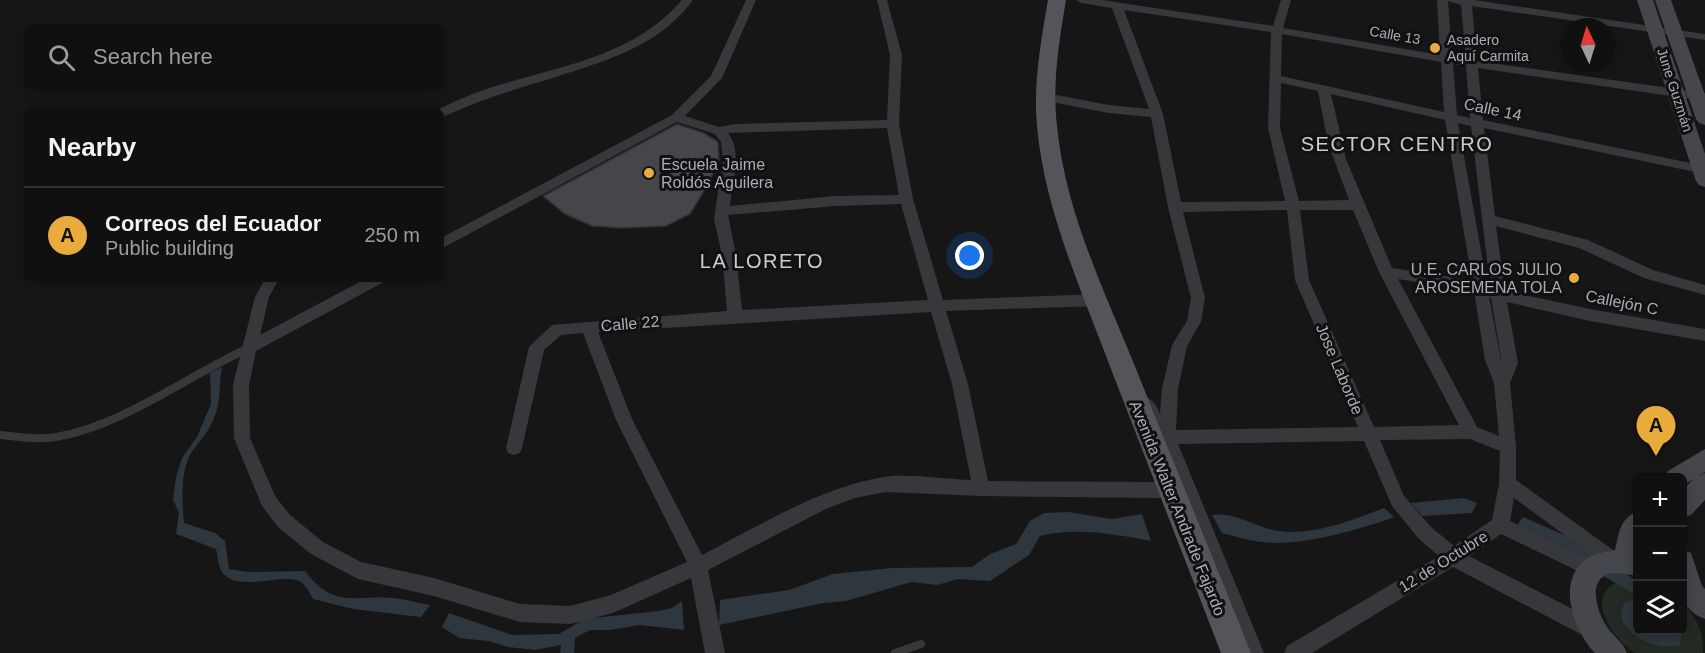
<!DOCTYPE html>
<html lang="en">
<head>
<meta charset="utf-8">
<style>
  :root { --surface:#101011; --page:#1e1e1f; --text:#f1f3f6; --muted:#9c9d9f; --line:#303031; --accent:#e9ac3c }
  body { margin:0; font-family:Arial,sans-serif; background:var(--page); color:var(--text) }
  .controls { position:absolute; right:18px; bottom:18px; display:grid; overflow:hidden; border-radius:9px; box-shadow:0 3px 15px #0003 }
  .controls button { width:54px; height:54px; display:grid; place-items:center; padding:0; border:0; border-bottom:2px solid var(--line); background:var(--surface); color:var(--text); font:30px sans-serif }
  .compass { position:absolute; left:1561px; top:18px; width:54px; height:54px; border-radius:50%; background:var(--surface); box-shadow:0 3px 15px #0003; rotate:356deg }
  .you { position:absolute; left:970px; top:256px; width:21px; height:21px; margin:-15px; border:4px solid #fff; border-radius:50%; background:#1a73e8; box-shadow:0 0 0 9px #1a73e833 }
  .badge { display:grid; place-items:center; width:39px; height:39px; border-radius:50%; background:var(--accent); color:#111; font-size:20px; font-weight:700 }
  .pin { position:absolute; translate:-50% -50px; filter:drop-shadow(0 2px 3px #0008) }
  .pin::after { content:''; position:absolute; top:32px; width:21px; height:18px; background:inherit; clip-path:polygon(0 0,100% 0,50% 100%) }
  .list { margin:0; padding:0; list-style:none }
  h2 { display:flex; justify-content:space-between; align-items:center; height:78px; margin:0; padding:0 24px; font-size:26px }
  h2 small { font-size:20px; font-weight:400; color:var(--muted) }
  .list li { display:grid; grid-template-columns:39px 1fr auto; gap:18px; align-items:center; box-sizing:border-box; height:96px; padding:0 24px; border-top:2px solid var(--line) }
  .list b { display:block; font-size:22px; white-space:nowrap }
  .list p { margin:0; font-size:20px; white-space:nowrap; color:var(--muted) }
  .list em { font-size:20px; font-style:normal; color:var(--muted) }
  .icon { flex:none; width:33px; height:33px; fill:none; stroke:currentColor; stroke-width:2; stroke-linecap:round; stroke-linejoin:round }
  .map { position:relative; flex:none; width:1705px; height:653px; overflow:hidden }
  .search { position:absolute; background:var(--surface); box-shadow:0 3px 15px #0003; left:24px; top:24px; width:420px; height:66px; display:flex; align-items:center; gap:15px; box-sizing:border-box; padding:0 21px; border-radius:9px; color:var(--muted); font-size:22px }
  .panel { position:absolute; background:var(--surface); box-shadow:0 3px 15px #0003; left:24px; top:108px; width:420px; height:174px; border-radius:9px }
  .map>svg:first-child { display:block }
  .green { fill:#222a23 }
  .water { fill:#2e373d }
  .building { fill:#45464a; stroke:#303033; stroke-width:1.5 }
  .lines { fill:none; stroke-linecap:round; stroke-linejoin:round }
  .lane { stroke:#37383c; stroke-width:8 }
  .street { fill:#37383c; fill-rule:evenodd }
  .secondary { fill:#45474c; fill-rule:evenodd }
  .primary { fill:#53555b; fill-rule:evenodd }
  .poi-dot { fill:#e9ac3c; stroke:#111112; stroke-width:2 }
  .labels { text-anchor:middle; stroke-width:6; stroke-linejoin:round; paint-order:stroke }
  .far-street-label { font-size:14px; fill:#a8adb7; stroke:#111112 }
  .far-poi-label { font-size:14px; fill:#a8adb7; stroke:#111112; text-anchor:start }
  .street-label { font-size:16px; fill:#a8adb7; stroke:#111112 }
  .poi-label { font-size:16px; fill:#a8adb7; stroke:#111112; text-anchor:start }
  .quarter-label { font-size:20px; letter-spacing:1.5px; fill:#c9ccd3; stroke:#111112 }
</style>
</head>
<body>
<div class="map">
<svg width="1705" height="653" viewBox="0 0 1705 653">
  <rect width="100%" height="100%" fill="#161617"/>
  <path class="green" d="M 1631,579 L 1637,580 L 1638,630 L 1682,630 L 1683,603 C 1695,616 1705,633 1703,653 L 1636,653 C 1607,635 1579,586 1631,579 Z"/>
  <path class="water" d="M 222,367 C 219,384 221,402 214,418 C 209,432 199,441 191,453 C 180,473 182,501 184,523 L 215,533 L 225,541 L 229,569 L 248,572 L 305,571 C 334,609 353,595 393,598 C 405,599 418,603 430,605 L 421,617 L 353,609 L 313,599 C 309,592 306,584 299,581 C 282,573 237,593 222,572 C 218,566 218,556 216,549 L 176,534 L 179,513 L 173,500 L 176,477 L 182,458 L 197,437 L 211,404 L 210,373 Z
    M 1464,498 L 1477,503 L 1472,513 L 1422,516 L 1411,503 Z
    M 1384,508 L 1394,517 C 1359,530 1299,547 1262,542 C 1249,541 1235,536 1222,533 L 1212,515 C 1235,511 1256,528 1279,531 C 1314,536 1352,520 1384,508 Z
    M 1068,512 L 1112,519 L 1142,514 L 1151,541 C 1114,534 1077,527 1040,536 L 1029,555 L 990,581 L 958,579 L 937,585 L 911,582 L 846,601 L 823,603 L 719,625 L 720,600 L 789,590 L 833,574 L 892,568 L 972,567 L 990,554 L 1016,544 L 1030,521 L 1044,513 Z
    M 1523,517 L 1571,538 L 1637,581 L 1637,596 L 1605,577 L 1567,549 L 1513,531 Z
    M 1637,598 L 1638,630 L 1681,631 L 1680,645 C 1656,653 1608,629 1625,602 Z
    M 682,601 L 684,630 L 640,625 L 610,630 L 590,630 L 575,638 L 574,653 L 560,653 L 561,645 L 535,650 L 508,647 L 488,641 L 459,638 L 442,627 L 449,613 L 512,635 L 559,634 L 584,619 L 658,611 L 672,608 Z"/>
  <path class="building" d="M 677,124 L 704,133 L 718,142 L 719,160 L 707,186 L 690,214 L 666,226 L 622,228 L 592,226 L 565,214 L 543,196 Z"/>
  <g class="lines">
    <path class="lane" d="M 0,435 C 18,437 37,440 56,437 C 122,426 187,376 249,348
      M 895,653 L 921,644"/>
    <path class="street" d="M 682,0 L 693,0 C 657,49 601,62 546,80 C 512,90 478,101 445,116 L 441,117 L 441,111 L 436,111 C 516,66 618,74 682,0 Z
      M 746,0 L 756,0 L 722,78 L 685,116 L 719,127 L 736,124 L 887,120 L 890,55 L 877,0 L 887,0 L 902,55 L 899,124 L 913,199 L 943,300 L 1096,294 L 1101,296 L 1103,300 L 1101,304 L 1096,306 L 946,311 L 968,384 L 988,481 L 1159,482 L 1165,485 L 1168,490 L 1165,495 L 1159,498 L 981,496 L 886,492 L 855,498 L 826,509 L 708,570 L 725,653 L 705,653 L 691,578 L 613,613 L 570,624 L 520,622 L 434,596 L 358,579 L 311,554 L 278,527 L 262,506 L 234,438 L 233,385 L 255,297 L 265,279 L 279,279 L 269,297 L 260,335 L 365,279 L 384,279 L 382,283 L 256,351 L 249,385 L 250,438 L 275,496 L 290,515 L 323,542 L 361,562 L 434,578 L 520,604 L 570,606 L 611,595 L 687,562 L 616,420 L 583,333 L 561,335 L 544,350 L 522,448 L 520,453 L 514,455 L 508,453 L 506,448 L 529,347 L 552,325 L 727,311 L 722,255 L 714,219 L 723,160 L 721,142 L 715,134 L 677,122 L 441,249 L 441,238 L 672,115 L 711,76 ZM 887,128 L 899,195 L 836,196 L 730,206 C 732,184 743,152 728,133 ZM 901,204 L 928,300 L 742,310 L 736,255 L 728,215 L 836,206 ZM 931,312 L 952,384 L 971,480 C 946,479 907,473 883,477 C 819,488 759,526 702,555 L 632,419 L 598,332 Z
      M 1076,0 L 1102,0 L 1273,26 L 1281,0 L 1291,0 L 1283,28 L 1440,55 L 1437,0 L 1474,0 L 1705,34 L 1705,40 L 1472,6 L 1477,61 L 1705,93 L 1705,101 L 1478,68 L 1483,120 L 1705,166 L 1705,174 L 1484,128 L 1495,216 L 1588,240 L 1653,270 L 1705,285 L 1705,295 L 1644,278 L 1579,248 L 1496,226 L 1505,291 L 1590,309 L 1705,329 L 1705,341 L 1590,321 L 1507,302 L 1518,363 L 1510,383 L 1516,447 L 1516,480 L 1620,555 L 1623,561 L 1620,567 L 1614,569 L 1608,567 L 1514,498 L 1510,521 L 1598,563 L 1601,569 L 1598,575 L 1592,577 L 1586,575 L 1501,534 L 1469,556 L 1600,623 L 1602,630 L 1600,637 L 1593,639 L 1586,637 L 1453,567 L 1312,653 L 1284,653 L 1287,646 L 1439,556 L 1419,539 L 1392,506 L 1364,441 L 1178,444 L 1264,653 L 1244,653 L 1160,440 L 1138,404 L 1140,399 C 1152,395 1155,404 1160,413 L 1162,389 L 1172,345 L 1187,321 L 1191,298 L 1168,207 L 1151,117 L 1109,113 L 1046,101 L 1040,97 L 1046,93 L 1109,105 L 1149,109 L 1112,8 L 1081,3 ZM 1448,1 L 1461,5 L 1466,59 L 1452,57 ZM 1124,10 L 1271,32 L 1268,128 L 1285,201 L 1181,202 L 1163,114 ZM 1282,34 L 1441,62 L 1444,112 L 1281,76 ZM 1453,64 L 1466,66 L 1470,118 L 1457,115 ZM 1281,83 L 1318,91 L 1328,143 L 1349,200 L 1299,201 L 1280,128 ZM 1331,94 L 1445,120 L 1472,280 L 1392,268 L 1346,159 ZM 1458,123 L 1471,126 L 1490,285 L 1487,284 ZM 1287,210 L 1295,280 L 1358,427 L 1176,430 L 1178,389 L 1187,346 L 1201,322 L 1205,298 L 1183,212 ZM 1300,210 L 1353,210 L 1379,272 L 1459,425 L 1374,427 L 1309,280 ZM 1398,279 L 1474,291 L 1485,360 L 1494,383 L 1499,436 L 1477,427 ZM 1489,297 L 1491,298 L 1502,363 L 1501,360 ZM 1470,439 L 1500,451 L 1499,484 L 1492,520 L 1454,546 L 1431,527 L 1404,496 L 1380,440 Z"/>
    <path class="secondary" d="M 1637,0 L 1653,0 L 1705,154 L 1705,187 L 1699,185 L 1696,181 Z
      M 1655,0 L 1671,0 L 1705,95 L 1705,125 L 1699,123 L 1696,119 Z
      M 1705,449 L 1705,472 L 1699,476 L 1705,473 L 1705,500 L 1691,515 L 1682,518 L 1682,490 L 1694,479 L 1682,486 L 1682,478 L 1664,478 L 1668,471 Z
      M 1638,511 L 1638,576 C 1630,575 1621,573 1614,573 C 1585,576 1597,612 1607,627 C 1614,637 1623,642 1627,653 L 1595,653 C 1573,630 1555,579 1588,558 C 1595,553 1607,552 1615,550 C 1619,533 1620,518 1638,511 Z
      M 1682,549 L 1691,553 L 1702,586 L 1705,589 L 1705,619 L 1696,615 L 1682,602 Z"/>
    <path class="primary" d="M 1048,0 L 1066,0 C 1059,42 1052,84 1057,126 C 1065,208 1101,284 1132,359 C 1171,457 1212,555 1251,653 L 1221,653 C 1183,554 1144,455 1106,356 C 1078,282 1044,206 1037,126 C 1033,84 1041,41 1048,0 Z"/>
  </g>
  <g class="poi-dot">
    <circle cx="1435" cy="48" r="6"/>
    <circle cx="649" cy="173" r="6"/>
    <circle cx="1574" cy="278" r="6"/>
  </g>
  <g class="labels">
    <g class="far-street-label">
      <text transform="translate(1395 35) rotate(10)" y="5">Calle 13</text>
      <text transform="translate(1675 90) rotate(72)" y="5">June Guzmán</text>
    </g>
    <g class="far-poi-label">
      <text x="1447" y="45">Asadero<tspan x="1447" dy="16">Aquí Carmita</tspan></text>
    </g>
    <g class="street-label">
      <text transform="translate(1493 109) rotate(12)" y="6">Calle 14</text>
      <text transform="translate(1622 302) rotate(11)" y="6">Callejón C</text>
      <text transform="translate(630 323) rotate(-5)" y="6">Calle 22</text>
      <text transform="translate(1340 369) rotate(67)" y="6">Jose Laborde</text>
      <text transform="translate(1178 508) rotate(68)" y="6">Avenida Walter Andrade Fajardo</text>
      <text transform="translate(1443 561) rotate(-32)" y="6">12 de Octubre</text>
    </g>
    <g class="poi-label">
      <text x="661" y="170">Escuela Jaime<tspan x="661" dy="18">Roldós Aguilera</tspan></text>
      <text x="1562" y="275" text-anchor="end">U.E. CARLOS JULIO<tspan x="1562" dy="18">AROSEMENA TOLA</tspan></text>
    </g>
    <g class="quarter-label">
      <text x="1397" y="151">SECTOR CENTRO</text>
      <text x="762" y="268">LA LORETO</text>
    </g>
  </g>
</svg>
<div class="controls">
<button>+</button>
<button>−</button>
<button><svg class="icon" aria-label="layers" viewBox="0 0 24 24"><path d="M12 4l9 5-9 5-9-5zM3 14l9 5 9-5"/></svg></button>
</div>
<svg class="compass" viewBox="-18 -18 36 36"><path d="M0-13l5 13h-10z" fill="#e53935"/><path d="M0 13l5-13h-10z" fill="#9c9d9f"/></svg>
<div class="you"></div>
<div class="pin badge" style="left:1656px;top:456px">A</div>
<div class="search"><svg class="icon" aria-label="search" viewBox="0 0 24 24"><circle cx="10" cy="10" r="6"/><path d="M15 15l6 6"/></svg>Search here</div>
<section class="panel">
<h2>Nearby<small></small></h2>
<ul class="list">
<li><span class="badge">A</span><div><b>Correos del Ecuador</b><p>Public building</p></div><em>250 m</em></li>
</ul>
</section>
</div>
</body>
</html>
